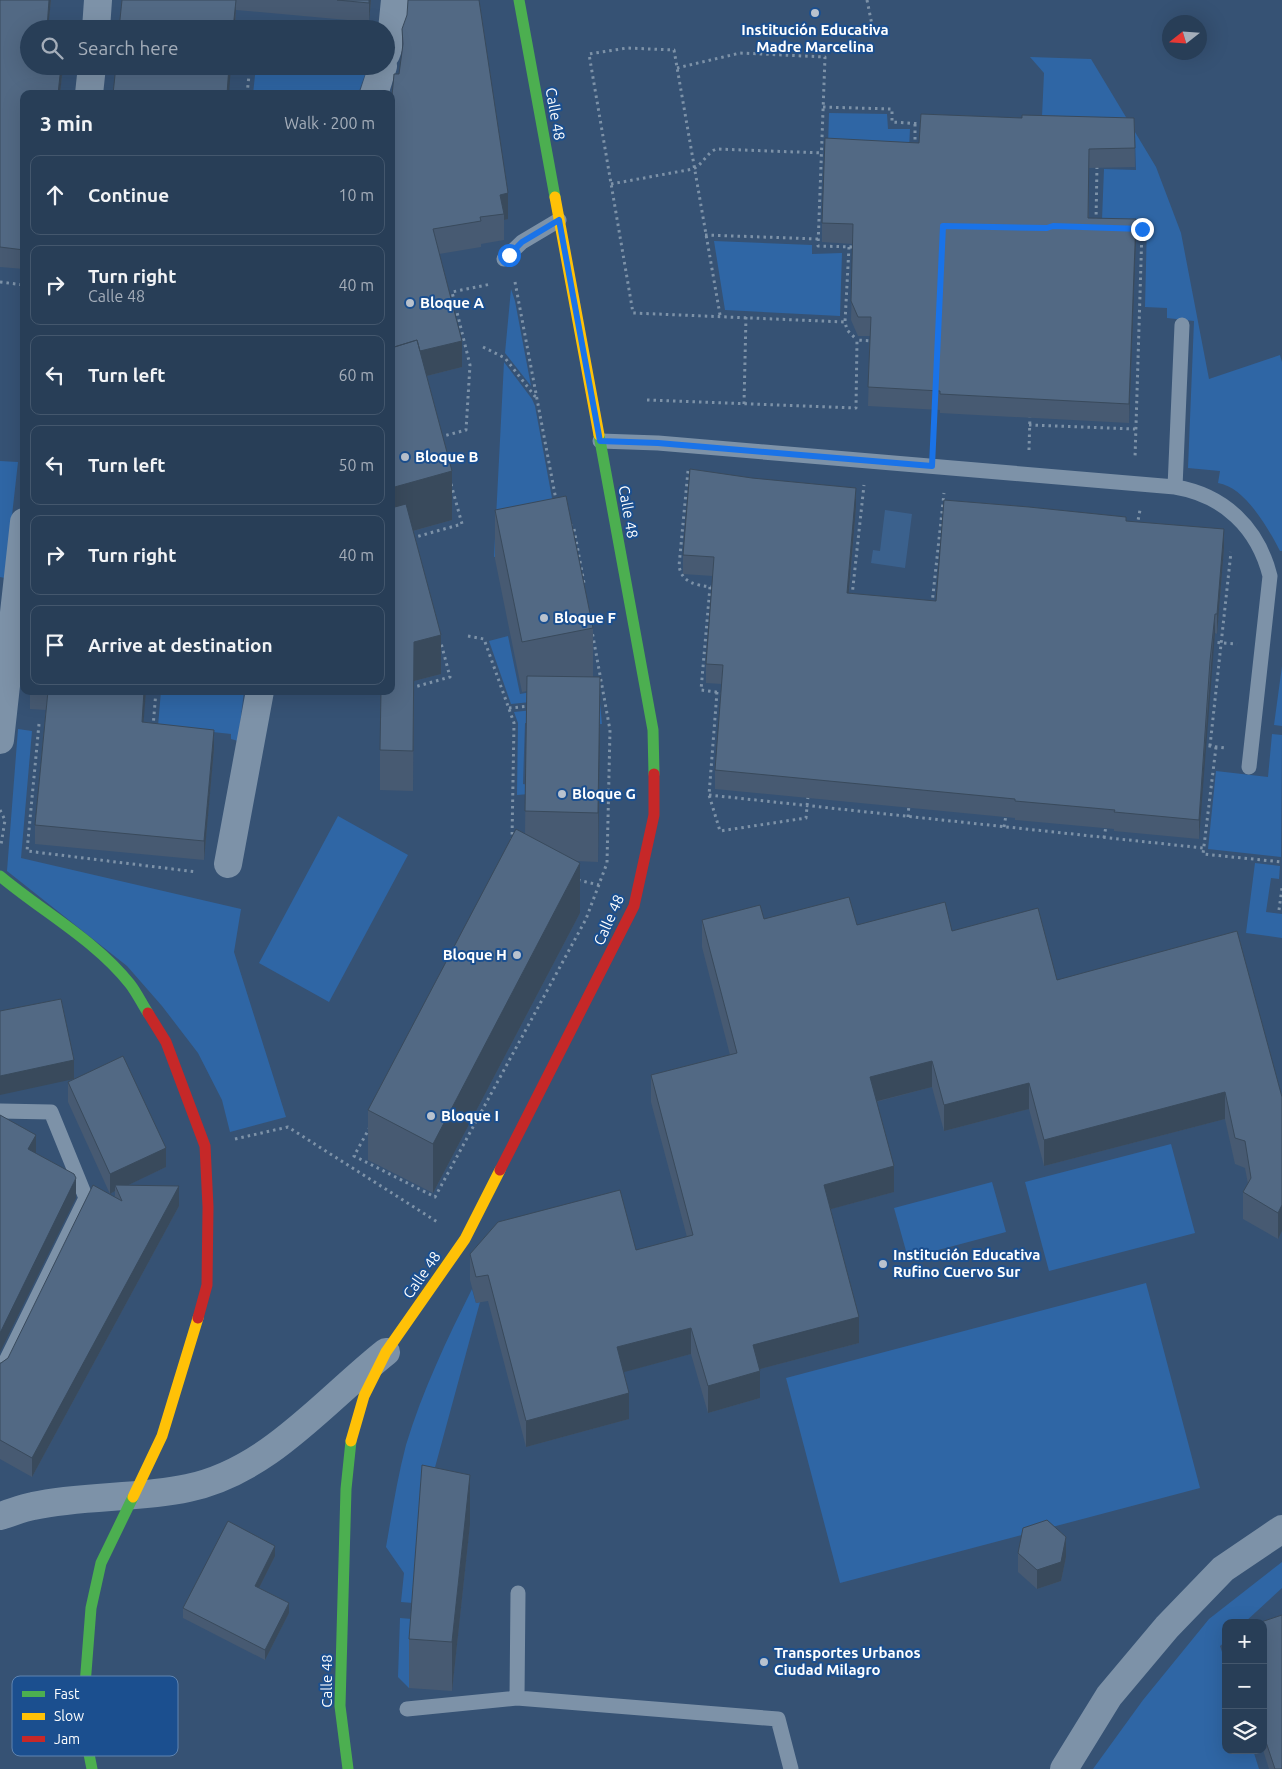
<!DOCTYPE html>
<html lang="en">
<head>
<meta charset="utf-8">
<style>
  :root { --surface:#283e57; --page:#30455d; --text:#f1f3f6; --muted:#a5aeba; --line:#44576d }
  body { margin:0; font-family:Ubuntu,sans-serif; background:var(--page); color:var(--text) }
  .controls { position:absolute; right:15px; bottom:15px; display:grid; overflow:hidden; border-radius:10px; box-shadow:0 5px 20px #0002 }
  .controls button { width:45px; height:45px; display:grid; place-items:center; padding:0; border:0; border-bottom:1px solid var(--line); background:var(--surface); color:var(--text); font:25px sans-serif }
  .compass { position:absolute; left:1162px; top:15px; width:45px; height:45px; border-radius:50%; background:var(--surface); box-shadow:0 5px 20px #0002; rotate:253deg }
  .stop { position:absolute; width:15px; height:15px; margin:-11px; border:4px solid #1a73e8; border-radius:50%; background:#fff }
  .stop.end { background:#1a73e8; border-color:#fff; box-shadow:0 1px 5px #0008 }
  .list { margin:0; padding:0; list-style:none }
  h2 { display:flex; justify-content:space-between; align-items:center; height:65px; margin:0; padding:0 20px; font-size:21px }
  h2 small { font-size:16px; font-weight:400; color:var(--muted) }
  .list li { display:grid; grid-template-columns:32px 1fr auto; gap:15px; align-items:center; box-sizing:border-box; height:80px; margin:0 10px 10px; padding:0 10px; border:1px solid var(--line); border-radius:10px }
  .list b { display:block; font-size:19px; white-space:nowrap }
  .list p { margin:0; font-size:16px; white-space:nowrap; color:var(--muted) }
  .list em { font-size:16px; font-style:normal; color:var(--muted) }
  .icon { flex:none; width:28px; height:28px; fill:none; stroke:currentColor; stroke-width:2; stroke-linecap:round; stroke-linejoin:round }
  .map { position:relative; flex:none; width:1282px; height:1769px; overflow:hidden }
  .search { position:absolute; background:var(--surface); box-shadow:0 5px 20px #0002; left:20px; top:20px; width:375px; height:55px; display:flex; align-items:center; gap:12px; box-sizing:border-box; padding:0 18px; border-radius:28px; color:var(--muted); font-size:19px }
  .panel { position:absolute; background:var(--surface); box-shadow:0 5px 20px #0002; left:20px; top:90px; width:375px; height:605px; border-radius:10px }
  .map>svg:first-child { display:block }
  .green { fill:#2f66a5 }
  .water { fill:#3b618d }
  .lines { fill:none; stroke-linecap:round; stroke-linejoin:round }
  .path { stroke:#7d92a8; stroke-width:3; stroke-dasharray:2.5 4; stroke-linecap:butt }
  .lane { stroke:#7d92a8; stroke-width:15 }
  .street { stroke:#7d92a8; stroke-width:28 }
  .fast { stroke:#4caf50; stroke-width:11 }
  .slow { stroke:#ffc107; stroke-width:11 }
  .jam { stroke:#c62828; stroke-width:11 }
  .wall { fill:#475a72 }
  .shaded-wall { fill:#394a5c }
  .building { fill:#526984; stroke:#394a5c }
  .route { stroke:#1a73e8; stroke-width:6 }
  .poi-dot { fill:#b9c2ce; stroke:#1b4f8f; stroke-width:2 }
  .labels { text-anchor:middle; stroke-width:4; stroke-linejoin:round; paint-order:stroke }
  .poi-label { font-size:15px; font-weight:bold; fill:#fff; stroke:#1b4f8f; text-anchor:start }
  .street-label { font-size:15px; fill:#fff; stroke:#1b4f8f }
  .key { fill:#1b4f8f; stroke:#5f84b1; stroke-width:1 }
  .key-label { font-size:14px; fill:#fff }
</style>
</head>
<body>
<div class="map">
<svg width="1282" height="1769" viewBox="0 0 1282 1769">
  <rect width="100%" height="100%" fill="#365274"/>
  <path class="green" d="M 1030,57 L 1091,59 L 1156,167 L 1181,233 L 1209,379 L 1280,355 L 1282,362 L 1282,551 L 1280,551 C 1268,528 1245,487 1218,483 L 1220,471 L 1188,468 L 1194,321 L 1167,318 L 1167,308 L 1145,307 L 1147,223 L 1102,220 L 1104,169 L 1136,170 L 1135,136 L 1104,136 L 1042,117 L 1044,73 Z
    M 256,66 L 368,66 L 358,94 L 253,94 Z
    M 829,113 L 887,114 L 888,129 L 910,129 L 909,149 L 828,147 Z
    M 714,241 L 812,245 L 812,254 L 842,253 L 840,316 L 725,310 Z
    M 511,289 L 515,301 L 531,386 L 505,353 Z
    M 504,362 L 532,399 L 535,406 L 554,509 L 569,542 L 494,557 Z
    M 0,461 L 18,462 L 5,578 L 0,577 Z
    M 508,636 L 520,694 L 598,680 L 600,695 L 511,704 L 489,641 Z
    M 1282,666 L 1282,726 L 1274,725 Z
    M 161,691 L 244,691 L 238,741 L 231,739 L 231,734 L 158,726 Z
    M 600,703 L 602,724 L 525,723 L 523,784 L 529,785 L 529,794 L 517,795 L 518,723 L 514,712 Z
    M 18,729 L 32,731 L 21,858 L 241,909 L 234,952 L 286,1117 L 230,1132 L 222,1100 L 198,1053 L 162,1006 L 127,966 L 7,871 Z
    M 1272,734 L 1282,735 L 1281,857 L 1208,849 L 1216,771 L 1268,777 Z
    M 338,816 L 408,855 L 329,1002 L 259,963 Z
    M 1255,863 L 1280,866 L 1279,879 L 1271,878 L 1266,912 L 1282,914 L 1282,938 L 1246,933 Z
    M 1171,1144 L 1195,1233 L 1049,1271 L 1025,1182 Z
    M 992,1182 L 1006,1232 L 908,1258 L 894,1208 Z
    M 1146,1283 L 1200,1488 L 840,1583 L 786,1378 Z
    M 472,1289 L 476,1303 L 480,1302 L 422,1515 L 413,1603 L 401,1602 L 404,1573 L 386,1547 C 392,1513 397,1479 406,1445 C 422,1392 447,1339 472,1289 Z
    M 1282,1562 L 1282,1588 L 1244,1623 L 1226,1623 L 1226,1641 L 1220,1646 L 1226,1664 L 1226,1750 L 1253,1750 L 1259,1769 L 1093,1769 L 1143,1700 L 1209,1619 Z
    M 400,1618 L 412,1619 L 409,1688 L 398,1677 Z"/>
  <path class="water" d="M 885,510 L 912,514 L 905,568 L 871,563 L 873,550 L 880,551 Z"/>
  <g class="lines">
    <path class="path" d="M 867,0 L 872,25
      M 255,29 L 255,25 L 286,29
      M 677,68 L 740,53 L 825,57 L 818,246 L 856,247
      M 247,94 L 250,66
      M 823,107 L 892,109 L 892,122 L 923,124
      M 915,124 L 915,146
      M 611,184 L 693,169 C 703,164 706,154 716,149 L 823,153
      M 1096,221 L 1097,165
      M 1132,228 L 1142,229 L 1135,458
      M 705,235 L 819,239
      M 849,247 L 845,322 L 847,330 L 857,340
      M 0,282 L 24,285
      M 515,282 L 556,500
      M 720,315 L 674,50 L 627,48 L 589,54 L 633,313 L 845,322
      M 483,347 L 505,358 L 537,399
      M 647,400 L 856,408 L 857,340 L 873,341
      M 744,404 L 746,316
      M 1029,425 L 1135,429
      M 440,437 L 466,430 L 470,365 L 452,292 L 491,284
      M 933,442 L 935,408
      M 1029,450 L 1030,414
      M 688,471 L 679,566 C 682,583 696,585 711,587
      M 570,524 L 574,529 L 584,583
      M 1137,526 L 1140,510
      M 412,538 L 462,524 L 451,484
      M 710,587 L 701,690 L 723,693
      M 852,596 L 864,485
      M 932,604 L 944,493
      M 468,636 L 484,639 L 514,723 L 512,839
      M 1211,642 L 1237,644
      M 411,688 L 450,677 L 441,643
      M 717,692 L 709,795 L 720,831 L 806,818 L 808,796
      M 509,708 L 530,706
      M 39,724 L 27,851 L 197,872
      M 153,727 L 156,691
      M 1202,745 L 1225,748
      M 1210,746 L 1231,552
      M 1216,747 L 1203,854 L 1282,862
      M 709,795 L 1203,848
      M 0,810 L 5,820 L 1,845
      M 908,817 L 909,804
      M 1004,827 L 1006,815
      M 1104,838 L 1106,826
      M 578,880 L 599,885
      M 1279,910 L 1282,888
      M 370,1127 L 354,1156 L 435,1197 L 586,919 L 607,863 L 610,730 L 592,631
      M 235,1139 L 288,1127 L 439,1223"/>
    <path class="lane" d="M 504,259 L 522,242 L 559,220
      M 600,441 L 658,443 L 1175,487 C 1224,495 1258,528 1270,576 L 1249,767
      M 1175,487 L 1182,325
      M 0,1111 L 51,1112 L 86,1198 L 0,1373
      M 517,1698 L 518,1593
      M 407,1709 L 517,1698 L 778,1719 L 791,1769"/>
    <path class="street" d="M 96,29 L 98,0
      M 386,54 L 391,40 L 395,0
      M 89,94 L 92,66
      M 374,94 L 383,66
      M 0,740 L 24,522
      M 228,864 L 260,691
      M 0,1516 C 11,1513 22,1508 33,1506 C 84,1495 137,1499 188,1488 C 269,1471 324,1401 386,1352
      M 1064,1769 L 1109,1696 L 1167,1627 L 1223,1569 L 1282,1529"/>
    <path class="fast" d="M 519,0 L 555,197
      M 599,435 L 653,730 L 654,774
      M 0,876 C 43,912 95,940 130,984 C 137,993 142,1004 148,1013
      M 92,1769 L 87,1744 L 84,1698 L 91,1608 L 101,1563 L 133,1497
      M 348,1769 L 340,1706 L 346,1489 L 351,1441"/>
    <path class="slow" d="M 555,197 L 599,435
      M 351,1441 L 364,1396 L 386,1352 L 465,1239 L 500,1170
      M 133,1497 L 162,1436 L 198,1318"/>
    <path class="jam" d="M 148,1013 L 166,1042 L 205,1146 L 208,1207 L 207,1285 L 198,1318
      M 500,1170 L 634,906 L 654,815 L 654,774"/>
  </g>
  <path class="wall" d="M 0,0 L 51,0 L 48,28 L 29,66 L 63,66 L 60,94 L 24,94 L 24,269 L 0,267 Z
    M 122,0 L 371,0 L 369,22 L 236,10 L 235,29 L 119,29 Z
    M 402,29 L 508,219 L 504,220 L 504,240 L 481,244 L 481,247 L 439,254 L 462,367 L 427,376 L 452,520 L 413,531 L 441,674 L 414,681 L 413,791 L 380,790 L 380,750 L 402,51 Z
    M 1022,118 L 1134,118 L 1135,167 L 1089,168 L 1089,218 L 1136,238 L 1129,423 L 940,413 L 940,410 L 868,406 L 870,336 L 858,336 L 851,320 L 853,244 L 822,242 L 822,223 L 919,143 Z
    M 856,507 L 849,594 L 936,601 L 1126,521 L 1224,548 L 1217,634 L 1215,633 L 1210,681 L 1199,839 L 1114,831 L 1114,829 L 1015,820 L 1015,818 L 715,789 L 715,770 L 722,684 L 706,683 L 706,664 L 713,576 L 683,574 L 683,555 Z
    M 495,510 L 593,628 L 593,677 L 600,726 L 598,862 L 576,861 L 580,913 L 433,1193 L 368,1160 L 368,1110 L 525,834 L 527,691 L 522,692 L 495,559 Z
    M 30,691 L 146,691 L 143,723 L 214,749 L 204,860 L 35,844 L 35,825 L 46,710 L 30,709 Z
    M 764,919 L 952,931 L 1057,980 L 1282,1097 L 1282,1231 L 1278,1239 L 1243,1219 L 1243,1192 L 1248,1184 L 1245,1168 L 1235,1164 L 1225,1119 L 1044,1166 L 1029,1109 L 944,1131 L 932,1087 L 876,1102 L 894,1192 L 831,1209 L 859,1343 L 760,1369 L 760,1398 L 708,1413 L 691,1354 L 623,1372 L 629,1419 L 526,1447 L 488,1301 L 476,1303 L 470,1280 L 470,1254 L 636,1250 L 687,1237 L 651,1102 L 651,1075 L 730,1055 L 702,947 L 702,920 Z
    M 68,1082 L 166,1167 L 128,1185 L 179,1206 L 32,1477 L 0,1459 L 0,1363 L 1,1363 L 8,1358 L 115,1197 L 115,1191 L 110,1194 L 68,1102 Z
    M 470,1524 L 452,1691 L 409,1688 L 409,1639 Z
    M 1018,1553 L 1066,1557 L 1061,1581 L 1037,1589 L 1018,1572 Z
    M 275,1556 L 259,1588 L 289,1613 L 265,1660 L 183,1618 L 183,1608 Z
    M 1263,1623 L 1282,1769 L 1269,1769 L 1263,1750 Z"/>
  <path class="shaded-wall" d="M 49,0 L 51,0 L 48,29 L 47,29 Z
    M 236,0 L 235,29 L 233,29 Z
    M 369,0 L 371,0 L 369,22 Z
    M 61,66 L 63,66 L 60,94 L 58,94 Z
    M 229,66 L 231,66 L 229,94 L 227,94 Z
    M 508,193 L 508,219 L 504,220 L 504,214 L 500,195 Z
    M 1136,219 L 1136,238 L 1129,423 L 1129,404 Z
    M 462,341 L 462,367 L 391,385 L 391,358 Z
    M 452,471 L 452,520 L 391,537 L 391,488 Z
    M 856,488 L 856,507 L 847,613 L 847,593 Z
    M 1224,529 L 1224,548 L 1217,634 L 1217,614 Z
    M 1215,614 L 1215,633 L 1199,839 L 1199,820 Z
    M 441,635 L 441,674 L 414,681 L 413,791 L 414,642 Z
    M 600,677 L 600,726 L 598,862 L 598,813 Z
    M 144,691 L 146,691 L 142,742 L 142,722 Z
    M 214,730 L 214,749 L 204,860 L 204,841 Z
    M 580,863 L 580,913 L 433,1193 L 433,1144 Z
    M 74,1060 L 74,1079 L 0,1095 L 0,1076 Z
    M 932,1061 L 932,1087 L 870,1103 L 870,1077 Z
    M 1029,1083 L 1029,1109 L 944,1131 L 944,1105 Z
    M 1225,1092 L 1225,1119 L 1044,1166 L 1044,1140 Z
    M 36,1135 L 36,1154 L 28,1149 Z
    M 166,1148 L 166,1167 L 118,1190 L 115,1185 L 115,1191 L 110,1194 L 110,1174 Z
    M 894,1166 L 894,1192 L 824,1211 L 824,1185 Z
    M 76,1178 L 76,1198 L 0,1352 L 0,1333 Z
    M 179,1186 L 179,1206 L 32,1477 L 32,1458 Z
    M 1282,1205 L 1282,1231 L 1278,1239 L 1278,1213 Z
    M 859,1317 L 859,1343 L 753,1371 L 753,1345 Z
    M 691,1328 L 691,1354 L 617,1374 L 617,1347 Z
    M 760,1371 L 760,1398 L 708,1413 L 708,1386 Z
    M 629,1393 L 629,1419 L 526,1447 L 526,1421 Z
    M 470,1475 L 470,1524 L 452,1691 L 452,1642 Z
    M 1066,1537 L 1066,1557 L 1061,1581 L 1037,1589 L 1037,1570 Z
    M 275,1546 L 275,1556 L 255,1596 L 255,1586 Z
    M 289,1603 L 289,1613 L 265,1660 L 265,1650 Z"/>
  <path class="building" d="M 0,0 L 49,0 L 47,28 L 58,29 L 29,29 L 29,66 L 61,66 L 58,94 L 24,94 L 24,250 L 0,247 Z
    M 122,0 L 236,0 L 233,29 L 119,29 Z
    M 337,0 L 369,0 L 369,3 Z
    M 408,0 L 479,0 L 508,193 L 500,195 L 504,214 L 480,217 L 481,221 L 433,229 L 462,341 L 420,351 L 417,340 L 391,348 L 391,107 L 394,74 L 399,74 L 403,44 L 402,29 L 407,15 Z
    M 116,66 L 229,66 L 227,94 L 113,94 Z
    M 921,114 L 1022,118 L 1022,115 L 1134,118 L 1135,148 L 1089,149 L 1088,218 L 1136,219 L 1129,404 L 940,394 L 940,391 L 868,387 L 871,317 L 858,317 L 851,301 L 853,224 L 822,223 L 825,138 L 919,143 Z
    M 417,340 L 452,471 L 391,488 L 391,348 Z
    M 690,469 L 752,478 L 856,488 L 847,593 L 936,601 L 944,500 L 1029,507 L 1126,517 L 1126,521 L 1224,529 L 1217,614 L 1215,614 L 1210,661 L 1199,820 L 1114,812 L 1115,810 L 1015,801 L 1015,799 L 715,770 L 723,665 L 706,664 L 714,557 L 683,555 Z
    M 566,496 L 593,628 L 522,642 L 495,510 Z
    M 406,504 L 441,635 L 414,642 L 413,751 L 380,750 L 381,691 L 391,691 L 391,508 Z
    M 527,676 L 600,677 L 598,813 L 525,811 Z
    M 48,691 L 144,691 L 142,722 L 214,730 L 204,841 L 35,825 Z
    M 516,829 L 580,863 L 433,1144 L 368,1110 Z
    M 849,897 L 857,925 L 945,902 L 952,931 L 1038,908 L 1057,980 L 1237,931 L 1282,1097 L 1282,1205 L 1278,1213 L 1243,1192 L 1251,1178 L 1245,1141 L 1235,1138 L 1225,1092 L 1044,1140 L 1029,1083 L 944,1105 L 932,1061 L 870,1077 L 894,1166 L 824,1185 L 859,1317 L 753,1345 L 760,1371 L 708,1386 L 691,1328 L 617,1347 L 629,1393 L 526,1421 L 488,1275 L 476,1277 L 470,1254 L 498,1222 L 620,1190 L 636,1250 L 693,1235 L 651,1075 L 737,1053 L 702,920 L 760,905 L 764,919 Z
    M 61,999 L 74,1060 L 0,1076 L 0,1011 Z
    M 123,1056 L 166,1148 L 110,1174 L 68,1082 Z
    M 0,1115 L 36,1135 L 28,1149 L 74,1174 L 76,1178 L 0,1333 Z
    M 93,1185 L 122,1201 L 115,1185 L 179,1186 L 32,1458 L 0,1440 L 0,1363 L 1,1363 L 8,1358 Z
    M 422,1465 L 470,1475 L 452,1642 L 409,1639 Z
    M 1047,1520 L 1066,1537 L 1061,1562 L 1037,1570 L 1018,1553 L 1023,1528 Z
    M 228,1521 L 275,1546 L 255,1586 L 289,1603 L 265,1650 L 183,1608 Z
    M 1282,1615 L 1282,1769 L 1275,1769 L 1263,1733 L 1263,1623 L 1258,1623 Z"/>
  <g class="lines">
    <path class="route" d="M 509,255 L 522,242 L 559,220 L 600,441 L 658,443 L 932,466 L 943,226 L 1047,228 L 1053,226 L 1142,229"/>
  </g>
  <g class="poi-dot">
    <circle cx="815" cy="13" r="5"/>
    <circle cx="410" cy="303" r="5"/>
    <circle cx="405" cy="457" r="5"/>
    <circle cx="544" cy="618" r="5"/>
    <circle cx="562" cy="794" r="5"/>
    <circle cx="517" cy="955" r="5"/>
    <circle cx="431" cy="1116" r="5"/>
    <circle cx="883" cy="1264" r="5"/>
    <circle cx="764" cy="1662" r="5"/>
  </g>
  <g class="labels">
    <g class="poi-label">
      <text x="815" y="35" text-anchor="middle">Institución Educativa<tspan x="815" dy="17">Madre Marcelina</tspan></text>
      <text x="420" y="308">Bloque A</text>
      <text x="415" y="462">Bloque B</text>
      <text x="554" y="623">Bloque F</text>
      <text x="572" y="799">Bloque G</text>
      <text x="507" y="960" text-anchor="end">Bloque H</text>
      <text x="441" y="1121">Bloque I</text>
      <text x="893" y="1260">Institución Educativa<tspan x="893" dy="17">Rufino Cuervo Sur</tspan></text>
      <text x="774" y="1658">Transportes Urbanos<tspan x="774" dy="17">Ciudad Milagro</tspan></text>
    </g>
    <g class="street-label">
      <text transform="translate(555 114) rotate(80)" y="5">Calle 48</text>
      <text transform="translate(628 512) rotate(80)" y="5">Calle 48</text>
      <text transform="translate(609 920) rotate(-66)" y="5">Calle 48</text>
      <text transform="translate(422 1275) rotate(-55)" y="5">Calle 48</text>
      <text transform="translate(327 1681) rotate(-90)" y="5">Calle 48</text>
    </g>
  </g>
  <rect x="12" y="1676" width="166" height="80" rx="8" class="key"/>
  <rect x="22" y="1691" width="23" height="6" fill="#4caf50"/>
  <rect x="22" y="1713" width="23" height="7" fill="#ffc107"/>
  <rect x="22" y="1736" width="23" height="6" fill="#c62828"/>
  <g class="key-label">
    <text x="54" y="1699">Fast</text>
    <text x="54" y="1721">Slow</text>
    <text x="54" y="1744">Jam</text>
  </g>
</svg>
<div class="controls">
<button>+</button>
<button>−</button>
<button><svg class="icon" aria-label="layers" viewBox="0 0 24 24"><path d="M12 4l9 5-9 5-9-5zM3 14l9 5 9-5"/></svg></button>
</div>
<svg class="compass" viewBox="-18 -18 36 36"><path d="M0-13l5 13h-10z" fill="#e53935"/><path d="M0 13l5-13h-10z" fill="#a5aeba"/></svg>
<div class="stop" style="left:509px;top:255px"></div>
<div class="stop end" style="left:1142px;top:229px"></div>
<div class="search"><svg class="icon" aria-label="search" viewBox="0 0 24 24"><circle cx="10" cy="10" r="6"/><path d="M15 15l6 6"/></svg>Search here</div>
<section class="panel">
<h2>3 min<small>Walk · 200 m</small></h2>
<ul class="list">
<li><svg class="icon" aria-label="ahead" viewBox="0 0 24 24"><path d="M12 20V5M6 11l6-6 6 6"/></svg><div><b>Continue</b></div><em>10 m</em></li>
<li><svg class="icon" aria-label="right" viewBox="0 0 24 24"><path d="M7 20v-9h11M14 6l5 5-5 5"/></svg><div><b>Turn right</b><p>Calle 48</p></div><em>40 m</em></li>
<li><svg class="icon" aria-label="left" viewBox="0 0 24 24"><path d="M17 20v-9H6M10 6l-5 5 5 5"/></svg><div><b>Turn left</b></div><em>60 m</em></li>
<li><svg class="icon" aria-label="left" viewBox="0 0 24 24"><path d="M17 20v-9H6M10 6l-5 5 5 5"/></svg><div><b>Turn left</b></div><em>50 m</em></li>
<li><svg class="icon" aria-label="right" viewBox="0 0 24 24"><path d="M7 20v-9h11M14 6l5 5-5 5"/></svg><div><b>Turn right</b></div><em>40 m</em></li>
<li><svg class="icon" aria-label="arrive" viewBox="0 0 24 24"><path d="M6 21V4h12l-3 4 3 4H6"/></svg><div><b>Arrive at destination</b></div></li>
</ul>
</section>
</div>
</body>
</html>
